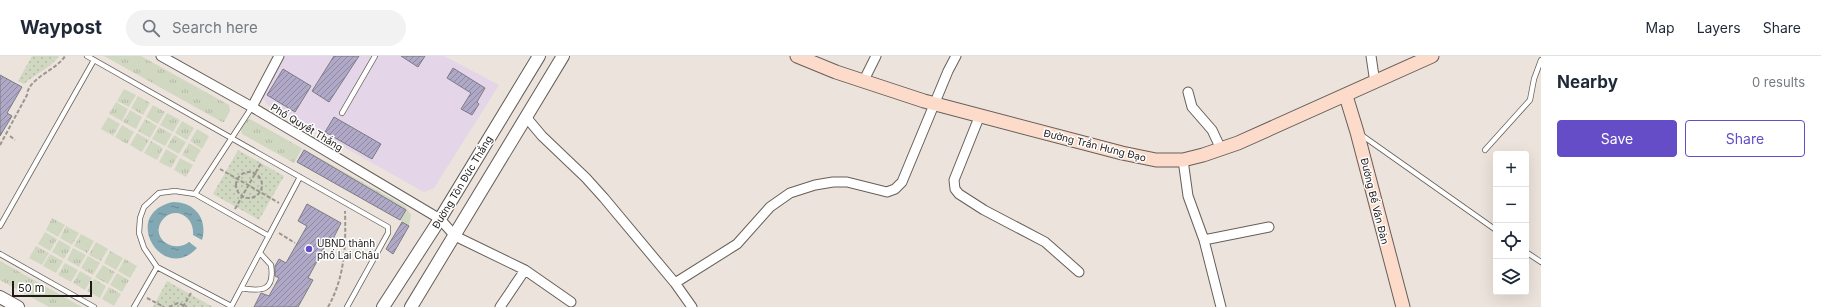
<!DOCTYPE html>
<html lang="en">
<head>
<meta charset="utf-8">
<style>
  :root { --surface:#fff; --page:#f2f2f3; --text:#1f2937; --muted:#747a83; --line:#e0e1e3; --accent:#644dc6 }
  body { margin:0; font-family:Inter,sans-serif; background:var(--page); color:var(--text) }
  .controls { position:absolute; right:12px; bottom:12px; display:grid; overflow:hidden; border-radius:4px; box-shadow:0 4px 16px #0002 }
  .controls button { width:36px; height:36px; display:grid; place-items:center; padding:0; border:0; border-bottom:1px solid var(--line); background:var(--surface); color:var(--text); font:20px sans-serif }
  .scale { position:absolute; left:12px; bottom:10px; width:80px; box-sizing:border-box; padding-left:4px; border:2px solid #1d1a18; border-top:0; font-size:11px; line-height:14px; white-space:nowrap; color:#1d1a18; -webkit-text-stroke:3px #fff; paint-order:stroke }
  .list { margin:0; padding:0; list-style:none }
  h2 { display:flex; justify-content:space-between; align-items:center; height:52px; margin:0; padding:0 16px; font-size:17px }
  h2 small { font-size:13px; font-weight:400; color:var(--muted) }
  .actions { display:flex; gap:8px; padding:12px 16px }
  .actions a { flex:1; padding:9px 0; border:1px solid var(--accent); border-radius:4px; text-align:center; font-size:14px; color:var(--accent) }
  .actions .main { background:var(--accent); color:#fff }
  .icon { flex:none; width:22px; height:22px; fill:none; stroke:currentColor; stroke-width:2; stroke-linecap:round; stroke-linejoin:round }
  .map { position:relative; flex:none; width:1541px; height:251px; overflow:hidden }
  header { display:flex; align-items:center; gap:24px; box-sizing:border-box; height:56px; padding:0 20px; background:var(--surface); border-bottom:1px solid var(--line) }
  header strong { font-size:19px }
  nav { display:flex; gap:22px; margin-inline-start:auto; font-size:14px }
  .search { width:280px; height:36px; background:var(--page); display:flex; align-items:center; gap:10px; box-sizing:border-box; padding:0 14px; border-radius:22px; color:var(--muted); font-size:15px }
  main { display:flex }
  aside { flex:1; background:var(--surface) }
  .map>svg:first-child { display:block }
  .commercial { fill:#e4d5e8 }
  .grass { fill:url(#grass-tufts) }
  .garden { fill:url(#garden-dots) }
  .water { fill:url(#water-ripples) }
  .building { fill:url(#building-hatch); stroke:#7d7b84 }
  .lines { fill:none; stroke-linecap:round; stroke-linejoin:round }
  .service-casing { stroke:#665f59; stroke-width:6 }
  .minor-casing { stroke:#665f59; stroke-width:11 }
  .tertiary-casing { stroke:#665f59; stroke-width:14 }
  .secondary-casing { stroke:#665f59; stroke-width:15 }
  .path { stroke:#9c9590; stroke-width:2; stroke-dasharray:4 2; stroke-linecap:butt }
  .service { stroke:#fff; stroke-width:4.5 }
  .minor { stroke:#fff; stroke-width:9 }
  .tertiary { stroke:#fff; stroke-width:12 }
  .secondary { stroke:#fcdbca; stroke-width:13 }
  .poi-dot { fill:#644dc6; stroke:#fff; stroke-width:1.5 }
  .labels { text-anchor:middle; stroke-width:3; stroke-linejoin:round; paint-order:stroke }
  .street-label { font-size:10px; fill:#1d1a18; stroke:#fff }
  .poi-label { font-size:10px; fill:#1d1a18; stroke:#fff; text-anchor:start }
</style>
</head>
<body>
<header>
<strong>Waypost</strong>
<div class="search"><svg class="icon" aria-label="search" viewBox="0 0 24 24"><circle cx="10" cy="10" r="6"/><path d="M15 15l6 6"/></svg>Search here</div>
<nav><a>Map</a><a>Layers</a><a>Share</a></nav>
</header>
<main>
<div class="map">
<svg width="1541" height="251" viewBox="0 0 1541 251">
  <defs>
    <pattern id="grass-tufts" width="24" height="20" patternUnits="userSpaceOnUse"><rect width="24" height="20" fill="#d1d8c2"/><path d="M3 7l-1-3M5 7V3M7 7l1-3M15 17l-1-3M17 17v-4M19 17l1-3" fill="none" stroke="#b3b9a6"/></pattern>
    <pattern id="garden-dots" width="8" height="8" patternUnits="userSpaceOnUse"><rect width="8" height="8" fill="#d1d8c2"/><path d="M2 2h.1M6 6h.1" fill="none" stroke="#b3b9a6" stroke-width="1.8" stroke-linecap="round"/></pattern>
    <pattern id="water-ripples" width="26" height="14" patternUnits="userSpaceOnUse"><rect width="26" height="14" fill="#82a9b3"/><path d="M2 4q2-2 4 0t4 0M15 11q2-2 4 0t4 0" fill="none" stroke="#6a8991"/></pattern>
    <pattern id="building-hatch" width="6" height="6" patternUnits="userSpaceOnUse"><rect width="6" height="6" fill="#afa8c7"/><path d="M-1 1l2-2M0 6l6-6M5 7l2-2" fill="none" stroke="#8e88a1"/></pattern>
  </defs>
  <rect width="100%" height="100%" fill="#ece3dc"/>
  <path class="commercial" d="M 285,0 L 444,0 L 499,29 L 434,132 L 424,136 L 267,48 L 261,39 Z"/>
  <path class="grass" d="M 104,0 L 141,0 L 229,49 L 230,55 L 224,66 L 222,66 Z
    M 124,33 L 136,39 L 129,51 L 117,45 Z
    M 138,40 L 150,47 L 143,59 L 131,52 Z
    M 116,46 L 128,53 L 122,65 L 109,58 Z
    M 153,49 L 165,56 L 158,68 L 146,61 Z
    M 130,54 L 142,61 L 136,73 L 123,66 Z
    M 167,57 L 180,64 L 173,76 L 160,69 Z
    M 108,61 L 120,68 L 113,80 L 101,73 Z
    M 145,63 L 157,70 L 150,82 L 138,75 Z
    M 248,63 L 250,63 L 405,150 L 411,159 L 409,170 L 400,164 L 406,154 L 302,93 L 294,107 L 242,78 L 241,73 Z
    M 182,65 L 194,72 L 187,84 L 175,77 Z
    M 122,69 L 134,76 L 127,88 L 115,81 Z
    M 159,71 L 172,78 L 165,90 L 152,83 Z
    M 197,73 L 209,80 L 202,93 L 190,85 Z
    M 137,77 L 149,84 L 142,96 L 130,89 Z
    M 174,79 L 186,86 L 179,98 L 167,91 Z
    M 151,85 L 163,92 L 157,104 L 144,97 Z
    M 189,87 L 201,94 L 194,106 L 182,99 Z
    M 166,93 L 178,100 L 171,112 L 159,106 Z
    M 180,102 L 193,109 L 186,121 L 174,114 Z
    M 52,162 L 65,169 L 58,181 L 46,174 Z
    M 66,170 L 79,177 L 72,189 L 60,182 Z
    M 45,176 L 57,183 L 50,195 L 38,188 Z
    M 81,178 L 94,185 L 87,197 L 74,190 Z
    M 59,184 L 71,191 L 64,203 L 52,196 Z
    M 96,186 L 108,193 L 101,205 L 89,199 Z
    M 36,190 L 49,197 L 42,209 L 29,202 Z
    M 73,192 L 86,199 L 79,211 L 67,204 Z
    M 110,195 L 123,202 L 116,214 L 104,207 Z
    M 50,198 L 63,205 L 56,217 L 43,210 Z
    M 88,200 L 100,207 L 93,219 L 81,212 Z
    M 125,203 L 137,210 L 130,222 L 118,215 Z
    M 0,205 L 82,251 L 49,251 L 0,224 Z
    M 65,207 L 78,214 L 71,226 L 58,219 Z
    M 103,209 L 115,216 L 108,228 L 95,221 Z
    M 80,215 L 92,222 L 85,234 L 73,227 Z
    M 117,217 L 129,224 L 122,236 L 110,229 Z
    M 94,223 L 106,230 L 100,242 L 87,235 Z
    M 109,231 L 121,238 L 114,250 L 102,243 Z"/>
  <path class="garden" d="M 32,0 L 59,0 C 53,10 34,19 24,28 L 18,25 Z
    M 238,94 L 284,120 L 259,164 L 213,138 Z
    M 167,225 L 213,251 L 153,251 Z"/>
  <path class="water" d="M 173,146 C 195,146 208,163 202,184 L 193,179 C 195,159 172,148 161,166 C 151,183 174,198 189,186 L 197,192 C 163,229 119,158 173,146 Z"/>
  <path class="building" d="M 334,0 L 359,0 L 329,46 L 312,35 Z
    M 401,0 L 425,0 L 418,11 Z
    M 453,12 L 485,32 L 477,46 L 479,48 L 472,59 L 461,53 L 471,37 L 447,22 Z
    M 283,13 L 311,30 L 295,56 L 267,39 Z
    M 0,19 L 22,31 L 7,57 L 12,60 L 0,80 Z
    M 334,61 L 381,88 L 372,103 L 325,76 Z
    M 304,94 L 406,154 L 400,164 L 297,106 Z
    M 307,148 L 341,167 L 333,183 L 330,181 L 308,222 L 313,224 L 298,251 L 254,251 L 261,237 L 269,240 L 279,222 L 275,220 L 275,210 L 279,203 L 286,207 L 307,170 L 298,165 Z
    M 402,166 L 409,170 L 393,198 L 386,193 Z"/>
  <g class="lines">
    <defs>
      <path id="service" d="M 87,0 L 388,171 L 388,177 L 347,251
        M 342,57 L 375,0
        M 1360,78 L 1496,174
        M 1485,94 L 1530,44 L 1534,23 L 1541,4
        M 195,138 L 252,51
        M 0,170 L 94,4
        M 1526,196 L 1541,206
        M 0,198 L 94,251
        M 241,232 C 262,236 275,235 271,209 L 260,197
        M 231,250 L 157,211 L 144,192 L 139,177 L 140,162 L 144,151 L 159,137 L 175,135 L 195,138 L 269,180
        M 134,251 L 157,211
        M 231,251 L 300,121"/>
      <path id="minor" d="M 161,0 L 252,51 L 440,163 L 455,180 L 525,214 L 571,246
        M 1371,0 L 1375,27
        M 863,26 L 876,0
        M 1188,36 L 1192,51 L 1212,74 L 1221,93
        M 252,51 L 279,0
        M 980,59 L 954,124 L 955,133 L 959,138 L 984,154 L 1045,186 L 1079,216
        M 526,61 L 542,80 L 586,122 L 604,142 L 675,227 L 692,251
        M 1183,104 L 1188,140 L 1204,184 L 1221,251
        M 1204,184 L 1269,171
        M 675,227 L 737,188 L 770,151 L 790,137 L 815,129 L 833,126 L 847,126 L 887,136 L 895,133 L 902,126 L 948,15 L 956,0
        M 500,251 L 525,214"/>
      <path id="tertiary" d="M 0,241 L 18,251
        M 383,251 L 440,163 L 539,0
        M 411,251 L 563,0"/>
      <path id="secondary" d="M 797,0 L 836,16 L 924,45 L 1122,97 L 1156,104 L 1183,104 L 1203,99 L 1238,87 L 1432,0
        M 1346,40 L 1357,76 L 1403,251"/>
    </defs>
    <use href="#service" class="service-casing"/>
    <use href="#minor" class="minor-casing"/>
    <use href="#tertiary" class="tertiary-casing"/>
    <use href="#secondary" class="secondary-casing"/>
    <path class="path" d="M 10,80 L 15,84
      M 0,89 L 27,39 C 28,22 57,14 65,0
      M 220,113 L 279,147
      M236 129a13 13 0 1 1 26 0a13 13 0 1 1-26 0Z
      M 235,153 L 261,107
      M 279,177 L 295,187
      M 147,242 L 164,251
      M 169,251 L 178,247 L 187,251
      M 183,251 L 191,237
      M 328,251 C 345,221 346,189 345,155"/>
    <use href="#service" class="service"/>
    <use href="#minor" class="minor"/>
    <use href="#tertiary" class="tertiary"/>
    <use href="#secondary" class="secondary"/>
  </g>
  <circle class="poi-dot" cx="309" cy="193" r="4"/>
  <g class="labels">
    <g class="street-label">
      <text transform="translate(307 71) rotate(31)" y="4">Phố Quyết Thắng</text>
      <text transform="translate(1095 89) rotate(14)" y="4">Đường Trần Hưng Đạo</text>
      <text transform="translate(462 126) rotate(-59)" y="4">Đường Tôn Đức Thắng</text>
      <text transform="translate(1375 145) rotate(76)" y="4">Đường Bế Văn Đàn</text>
    </g>
    <g class="poi-label">
      <text x="317" y="191">UBND thành<tspan x="317" dy="12">phố Lai Châu</tspan></text>
    </g>
  </g>
</svg>
<div class="controls">
<button>+</button>
<button>−</button>
<button><svg class="icon" aria-label="locate" viewBox="0 0 24 24"><circle cx="12" cy="12" r="6"/><path d="M12 2v4M12 18v4M2 12h4M18 12h4"/></svg></button>
<button><svg class="icon" aria-label="layers" viewBox="0 0 24 24"><path d="M12 4l9 5-9 5-9-5zM3 14l9 5 9-5"/></svg></button>
</div>
<div class="scale">50 m</div>
</div>
<aside>
<h2>Nearby<small>0 results</small></h2>
<ul class="list">
</ul>
<div class="actions"><a class="main">Save</a><a>Share</a></div>
</aside>
</main>
</body>
</html>
